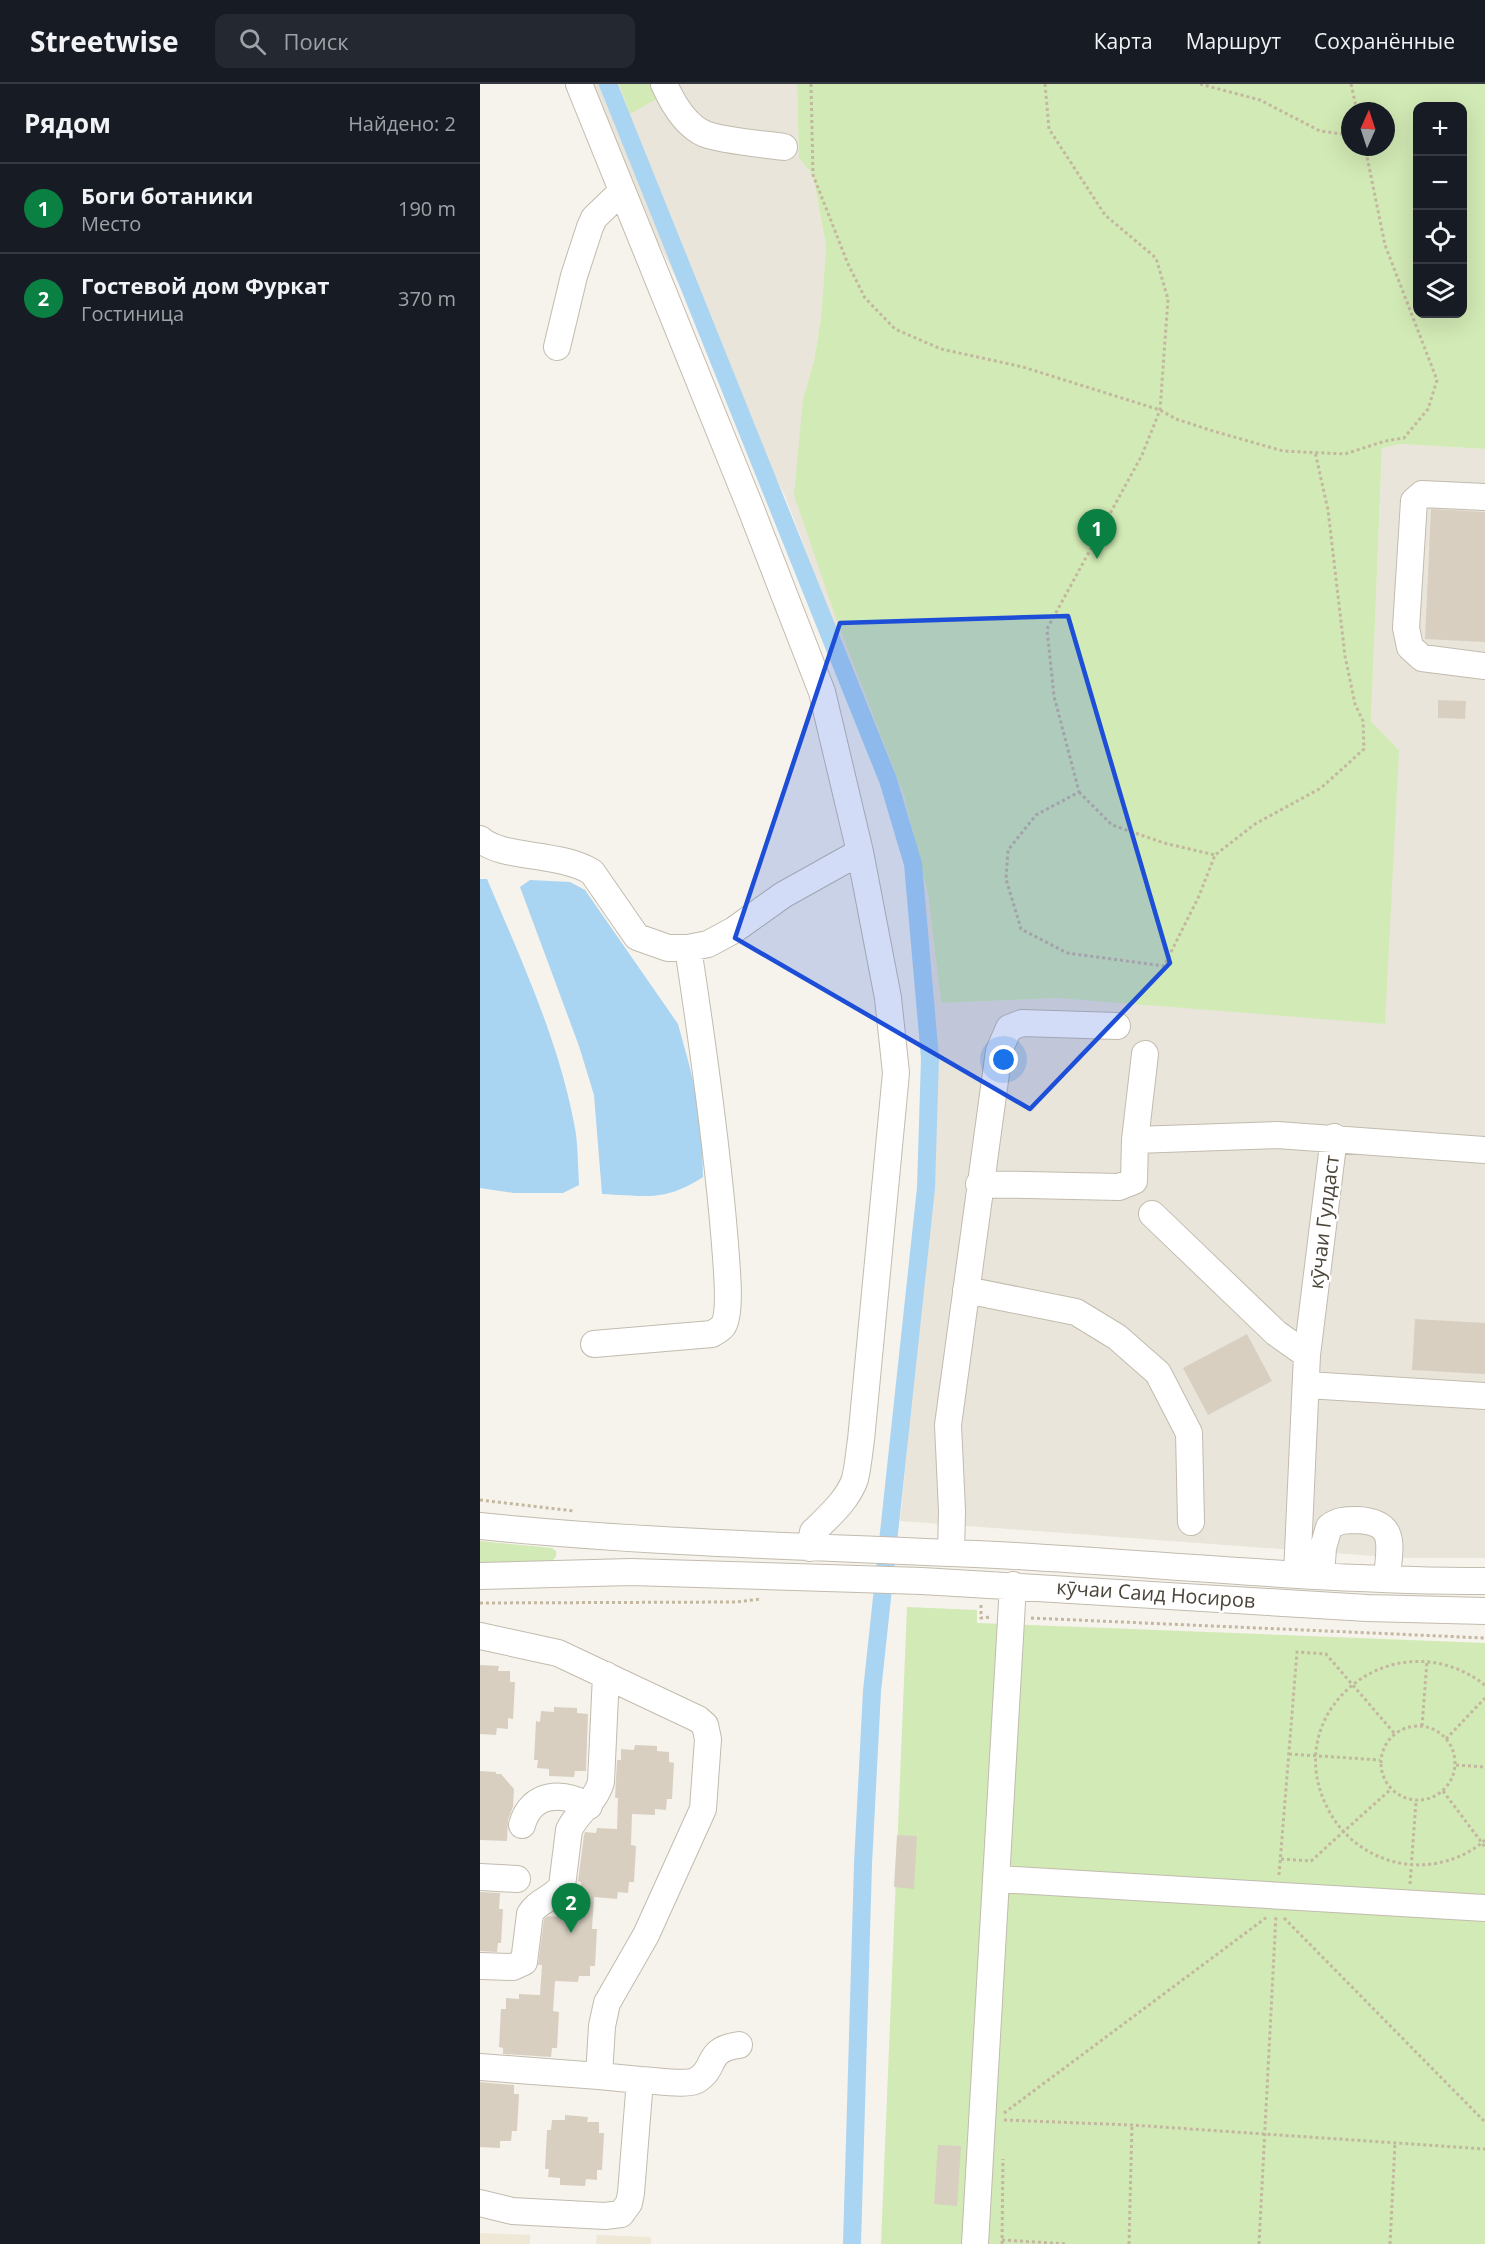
<!DOCTYPE html>
<html lang="ru">
<head>
<meta charset="utf-8">
<style>
  :root { --surface:#171b24; --page:#242831; --text:#f1f3f6; --muted:#9ea1a6; --line:#363941; --accent:#0b8043 }
  body { margin:0; font-family:"Open Sans",sans-serif; background:var(--page); color:var(--text) }
  .controls { position:absolute; right:18px; top:18px; display:grid; overflow:hidden; border-radius:12px; box-shadow:0 6px 24px #0002 }
  .controls button { width:54px; height:54px; display:grid; place-items:center; padding:0; border:0; border-bottom:2px solid var(--line); background:var(--surface); color:var(--text); font:30px sans-serif }
  .compass { position:absolute; left:861px; top:18px; width:54px; height:54px; border-radius:50%; background:var(--surface); box-shadow:0 6px 24px #0002; rotate:3deg }
  .you { position:absolute; left:524px; top:976px; width:21px; height:21px; margin:-15px; border:4px solid #fff; border-radius:50%; background:#1a73e8; box-shadow:0 0 0 9px #1a73e833 }
  .badge { display:grid; place-items:center; width:39px; height:39px; border-radius:50%; background:var(--accent); color:#fff; font-size:20px; font-weight:700 }
  .pin { position:absolute; translate:-50% -50px; filter:drop-shadow(0 2px 3px #0008) }
  .pin::after { content:''; position:absolute; top:32px; width:21px; height:18px; background:inherit; clip-path:polygon(0 0,100% 0,50% 100%) }
  .list { margin:0; padding:0; list-style:none }
  h2 { display:flex; justify-content:space-between; align-items:center; height:78px; margin:0; padding:0 24px; font-size:26px }
  h2 small { font-size:20px; font-weight:400; color:var(--muted) }
  .list li { display:grid; grid-template-columns:39px 1fr auto; gap:18px; align-items:center; box-sizing:border-box; height:90px; padding:0 24px; border-top:2px solid var(--line) }
  .list b { display:block; font-size:22px; white-space:nowrap }
  .list p { margin:0; font-size:20px; white-space:nowrap; color:var(--muted) }
  .list em { font-size:20px; font-style:normal; color:var(--muted) }
  .icon { flex:none; width:33px; height:33px; fill:none; stroke:currentColor; stroke-width:2; stroke-linecap:round; stroke-linejoin:round }
  .map { position:relative; flex:none; width:1005px; height:2160px; overflow:hidden }
  header { display:flex; align-items:center; gap:36px; box-sizing:border-box; height:84px; padding:0 30px; background:var(--surface); border-bottom:2px solid var(--line) }
  header strong { font-size:28px }
  nav { display:flex; gap:33px; margin-inline-start:auto; font-size:21px }
  .search { width:420px; height:54px; background:var(--page); display:flex; align-items:center; gap:15px; box-sizing:border-box; padding:0 21px; border-radius:12px; color:var(--muted); font-size:22px }
  main { display:flex }
  aside { flex:1; background:var(--surface) }
  .map>svg:first-child { display:block }
  .residential { fill:#eae5da }
  .education { fill:#efe8d6 }
  .green { fill:#d2eab5; fill-rule:evenodd }
  .water { fill:#a9d4f2 }
  .lines { fill:none; stroke-linecap:round; stroke-linejoin:round }
  .canal { stroke:#a9d4f2; stroke-width:18 }
  .building { fill:#d8cfc1 }
  .minor-casing { stroke:#c2bbae; stroke-width:28 }
  .path { stroke:#c4b79f; stroke-width:3; stroke-dasharray:3 3; stroke-linecap:butt }
  .minor { stroke:#fff; stroke-width:26 }
  .marked { fill:#1d4ed8; fill-opacity:0.2; stroke:#1d4ed8; stroke-width:4.5; stroke-linejoin:round }
  .labels { text-anchor:middle; stroke-width:5; stroke-linejoin:round; paint-order:stroke }
  .street-label { font-size:20px; fill:#4b4439; stroke:#fff }
</style>
</head>
<body>
<header>
<strong>Streetwise</strong>
<div class="search"><svg class="icon" aria-label="search" viewBox="0 0 24 24"><circle cx="10" cy="10" r="6"/><path d="M15 15l6 6"/></svg>Поиск</div>
<nav><a>Карта</a><a>Маршрут</a><a>Сохранённые</a></nav>
</header>
<main>
<aside>
<h2>Рядом<small>Найдено: 2</small></h2>
<ul class="list">
<li><span class="badge">1</span><div><b>Боги ботаники</b><p>Место</p></div><em>190 m</em></li>
<li><span class="badge">2</span><div><b>Гостевой дом Фуркат</b><p>Гостиница</p></div><em>370 m</em></li>
</ul>
</aside>
<div class="map">
<svg width="1005" height="2160" viewBox="0 0 1005 2160">
  <rect width="100%" height="100%" fill="#f6f3ec"/>
  <path class="residential" d="M 99,0 L 317,0 L 319,74 L 333,91 L 346,162 L 341,234 L 334,277 L 323,315 L 322,343 L 358,540 L 424,712 L 448,810 L 461,919 L 578,914 L 919,666 L 891,637 L 902,364 L 921,360 L 1005,365 L 1005,1474 L 921,1474 L 420,1437 L 452,1105 L 457,971 L 437,779 L 412,694 L 305,412 Z"/>
  <path class="education" d="M 0,2149 L 50,2151 L 50,2160 L 0,2160 Z
    M 117,2151 L 171,2153 L 171,2160 L 116,2160 Z"/>
  <path class="green" d="M 139,0 L 172,0 L 178,14 L 150,30 Z
    M 317,0 L 1005,0 L 1005,365 L 921,360 L 902,364 L 891,637 L 919,666 L 905,940 L 578,914 L 461,919 L 448,810 L 424,712 L 358,540 L 314,411 L 323,315 L 334,277 L 341,234 L 346,162 L 333,91 L 319,74 ZM 982,22 L 982,230 L 938,230 L 938,22 ZM 870,27 L 906,27 L 906,63 L 870,63 Z
    M 0,1457 L 72,1464 L 76,1467 C 77,1473 75,1475 70,1477 L 0,1479 Z
    M 427,1523 L 497,1526 L 497,1539 L 1005,1559 L 1005,2160 L 401,2160 Z"/>
  <path class="water" d="M 0,795 L 7,795 C 42,878 81,961 96,1050 C 98,1067 98,1084 99,1101 L 83,1109 L 34,1109 L 0,1104 Z
    M 50,796 L 90,798 L 105,806 L 198,940 L 209,980 L 221,1031 L 223,1093 C 185,1118 165,1112 122,1110 L 114,1011 L 99,962 L 40,803 Z"/>
  <g class="lines">
    <path class="canal" d="M 128,0 L 408,696 L 433,780 L 450,974 L 446,1104 L 392,1607 L 383,1780 L 372,2160"/>
  </g>
  <path class="building" d="M 951,425 L 1005,428 L 1005,558 L 945,555 Z
    M 958,616 L 986,617 L 985,635 L 958,634 Z
    M 935,1235 L 1005,1239 L 1005,1290 L 932,1286 Z
    M 767,1250 L 792,1297 L 728,1331 L 703,1284 Z
    M 0,1581 L 19,1582 L 18,1587 L 30,1587 L 30,1598 L 35,1598 L 33,1635 L 28,1634 L 28,1645 L 17,1644 L 16,1651 L 0,1650 Z
    M 74,1623 L 97,1624 L 97,1629 L 108,1630 L 106,1687 L 95,1687 L 94,1693 L 69,1692 L 69,1685 L 57,1684 L 58,1676 L 54,1676 L 56,1637 L 60,1638 L 61,1627 L 74,1628 Z
    M 155,1661 L 177,1662 L 177,1667 L 189,1668 L 189,1678 L 194,1679 L 192,1715 L 187,1715 L 186,1726 L 175,1725 L 175,1731 L 152,1730 L 151,1761 L 156,1762 L 154,1798 L 149,1798 L 148,1809 L 138,1808 L 137,1815 L 114,1813 L 112,1845 L 117,1845 L 115,1882 L 110,1882 L 110,1892 L 99,1892 L 98,1898 L 75,1897 L 73,1927 L 79,1928 L 77,1964 L 72,1964 L 71,1973 L 23,1970 L 23,1964 L 19,1963 L 21,1925 L 26,1925 L 26,1914 L 39,1915 L 39,1910 L 60,1911 L 62,1881 L 58,1881 L 64,1835 L 68,1832 L 78,1833 L 78,1828 L 99,1829 L 101,1798 L 98,1797 L 104,1751 L 105,1748 L 116,1749 L 117,1744 L 137,1745 L 138,1714 L 135,1714 L 137,1676 L 141,1676 L 141,1665 L 154,1666 Z
    M 0,1687 L 16,1688 L 16,1690 L 21,1690 L 34,1705 L 33,1723 L 28,1736 L 27,1757 L 0,1756 Z
    M 417,1751 L 437,1752 L 434,1805 L 414,1803 Z
    M 0,1808 L 20,1809 L 19,1825 L 23,1825 L 21,1859 L 18,1859 L 17,1868 L 0,1867 Z
    M 0,1998 L 34,2001 L 34,2010 L 39,2010 L 37,2047 L 32,2047 L 31,2057 L 20,2057 L 20,2064 L 0,2063 Z
    M 85,2031 L 108,2033 L 107,2038 L 119,2038 L 119,2049 L 124,2049 L 122,2086 L 117,2086 L 117,2096 L 106,2095 L 105,2102 L 80,2101 L 80,2094 L 68,2093 L 69,2085 L 65,2085 L 67,2046 L 71,2046 L 72,2036 L 85,2036 Z
    M 458,2061 L 481,2062 L 477,2122 L 454,2120 Z"/>
  <g class="lines">
    <defs>
      <path id="minor" d="M 99,0 L 269,420 L 342,608 L 380,768 L 408,914 L 416,989 L 381,1356 C 379,1369 378,1383 375,1395 C 368,1416 348,1433 333,1448 L 330,1464
        M 184,0 C 192,18 206,42 225,50 C 243,57 284,60 304,63
        M 77,263 L 94,192 L 110,143 L 114,134 L 142,107
        M 1005,413 L 942,410 L 934,417 L 926,544 L 930,563 L 942,574 L 1005,582
        M 0,755 C 21,775 80,768 112,788 L 157,853 L 188,864 L 208,864 L 228,860 L 254,846 L 303,811 L 380,768
        M 655,1056 L 797,1051 L 1005,1066
        M 499,1100 L 639,1103 L 654,1097 L 655,1056 L 665,970
        M 672,1130 L 796,1249 L 827,1271
        M 486,1206 L 596,1228 L 637,1253 L 678,1289 L 709,1349 L 711,1438
        M 114,1260 L 232,1250 C 235,1248 241,1245 243,1242 C 252,1228 246,1177 245,1160 C 237,1060 223,962 208,864
        M 827,1301 L 1005,1312
        M 0,1442 C 178,1460 357,1463 535,1472 C 692,1481 848,1497 1005,1497
        M 471,1469 L 472,1427 L 468,1341 L 519,967 L 529,944 L 542,939 L 637,942
        M 817,1490 L 827,1271 L 854,1053
        M 0,1492 L 151,1488 L 442,1497 L 887,1524 L 1005,1527
        M 841,1492 L 843,1464 L 849,1443 C 858,1436 866,1436 877,1436 C 919,1438 909,1463 907,1495
        M 0,1552 L 78,1569 L 218,1635 L 225,1641 L 228,1655 L 223,1725 L 166,1851 L 127,1919 L 122,1942 L 119,1992 L 160,1996 L 151,2109 L 149,2119 L 141,2130 L 125,2132 L 32,2127 L 0,2119
        M 42,1741 C 51,1708 82,1707 109,1722
        M 0,1793 L 37,1795
        M 518,1795 L 1005,1824
        M 0,1882 L 33,1883 L 44,1878 L 50,1830 C 57,1817 73,1815 82,1802 L 89,1746 C 97,1728 115,1719 121,1698 L 126,1591
        M 0,1983 L 119,1992
        M 160,1996 C 173,1996 207,2002 217,1996 C 238,1983 224,1966 259,1961
        M 495,2160 L 533,1501"/>
    </defs>
    <use href="#minor" class="minor-casing"/>
    <path class="path" d="M 331,0 L 333,91 L 368,180 L 385,214 L 415,245 L 461,265 L 543,283 L 680,326 L 696,335 L 733,347 L 803,367 L 865,370 L 905,357 L 924,354 L 948,325 L 957,296 L 905,161 L 885,63
      M 565,0 L 569,45 L 625,131 L 676,174 L 688,215 L 680,326 L 662,371 L 567,545 L 574,612 L 599,708 L 556,731 L 528,766 L 526,795 L 541,845 L 587,869 L 684,882 L 719,812 L 735,771 L 775,740 L 841,704 L 884,665 L 883,637 L 875,620 L 865,572 L 848,426 L 835,368
      M 720,0 L 780,16 L 840,47 L 870,51
      M 871,0 L 877,27
      M 599,708 L 632,741 L 684,759 L 735,771
      M 0,1416 L 94,1427
      M 0,1519 L 256,1518 L 281,1515
      M 501,1521 L 501,1534 L 512,1533
      M 551,1534 L 1005,1554
      M 1005,1601 C 915,1532 795,1627 849,1727 C 863,1753 887,1771 915,1778 C 946,1786 982,1777 1005,1756
      M901 1679a37 37 0 1 1 74 0a37 37 0 1 1-74 0Z
      M 942,1642 L 947,1577
      M 966,1655 L 1005,1614
      M 809,1670 L 900,1676
      M 976,1681 L 1005,1683
      M 963,1707 L 1005,1763
      M 801,1775 L 831,1777 L 911,1705
      M 799,1791 L 817,1568 L 846,1570 L 915,1650
      M 930,1800 L 936,1717
      M 804,1834 L 1005,2038
      M 524,2029 L 787,1833
      M 524,2036 L 652,2041 L 1005,2065
      M 522,2156 L 588,2160
      M 522,2160 L 523,2075
      M 649,2160 L 652,2041
      M 779,2160 L 796,1831
      M 910,2160 L 915,2059"/>
    <use href="#minor" class="minor"/>
  </g>
  <path class="marked" d="M 588,532 L 690,879 L 550,1025 L 255,854 L 360,539 Z"/>
  <g class="labels">
    <g class="street-label">
      <text transform="translate(844 1138) rotate(-83)" y="7">кӯчаи Гулдаст</text>
      <text transform="translate(676 1510) rotate(4)" y="7">кӯчаи Саид Носиров</text>
    </g>
  </g>
</svg>
<div class="controls">
<button>+</button>
<button>−</button>
<button><svg class="icon" aria-label="locate" viewBox="0 0 24 24"><circle cx="12" cy="12" r="6"/><path d="M12 2v4M12 18v4M2 12h4M18 12h4"/></svg></button>
<button><svg class="icon" aria-label="layers" viewBox="0 0 24 24"><path d="M12 4l9 5-9 5-9-5zM3 14l9 5 9-5"/></svg></button>
</div>
<svg class="compass" viewBox="-18 -18 36 36"><path d="M0-13l5 13h-10z" fill="#e53935"/><path d="M0 13l5-13h-10z" fill="#9ea1a6"/></svg>
<div class="you"></div>
<div class="pin badge" style="left:617px;top:475px">1</div>
<div class="pin badge" style="left:91px;top:1849px">2</div>
</div>
</main>
</body>
</html>
